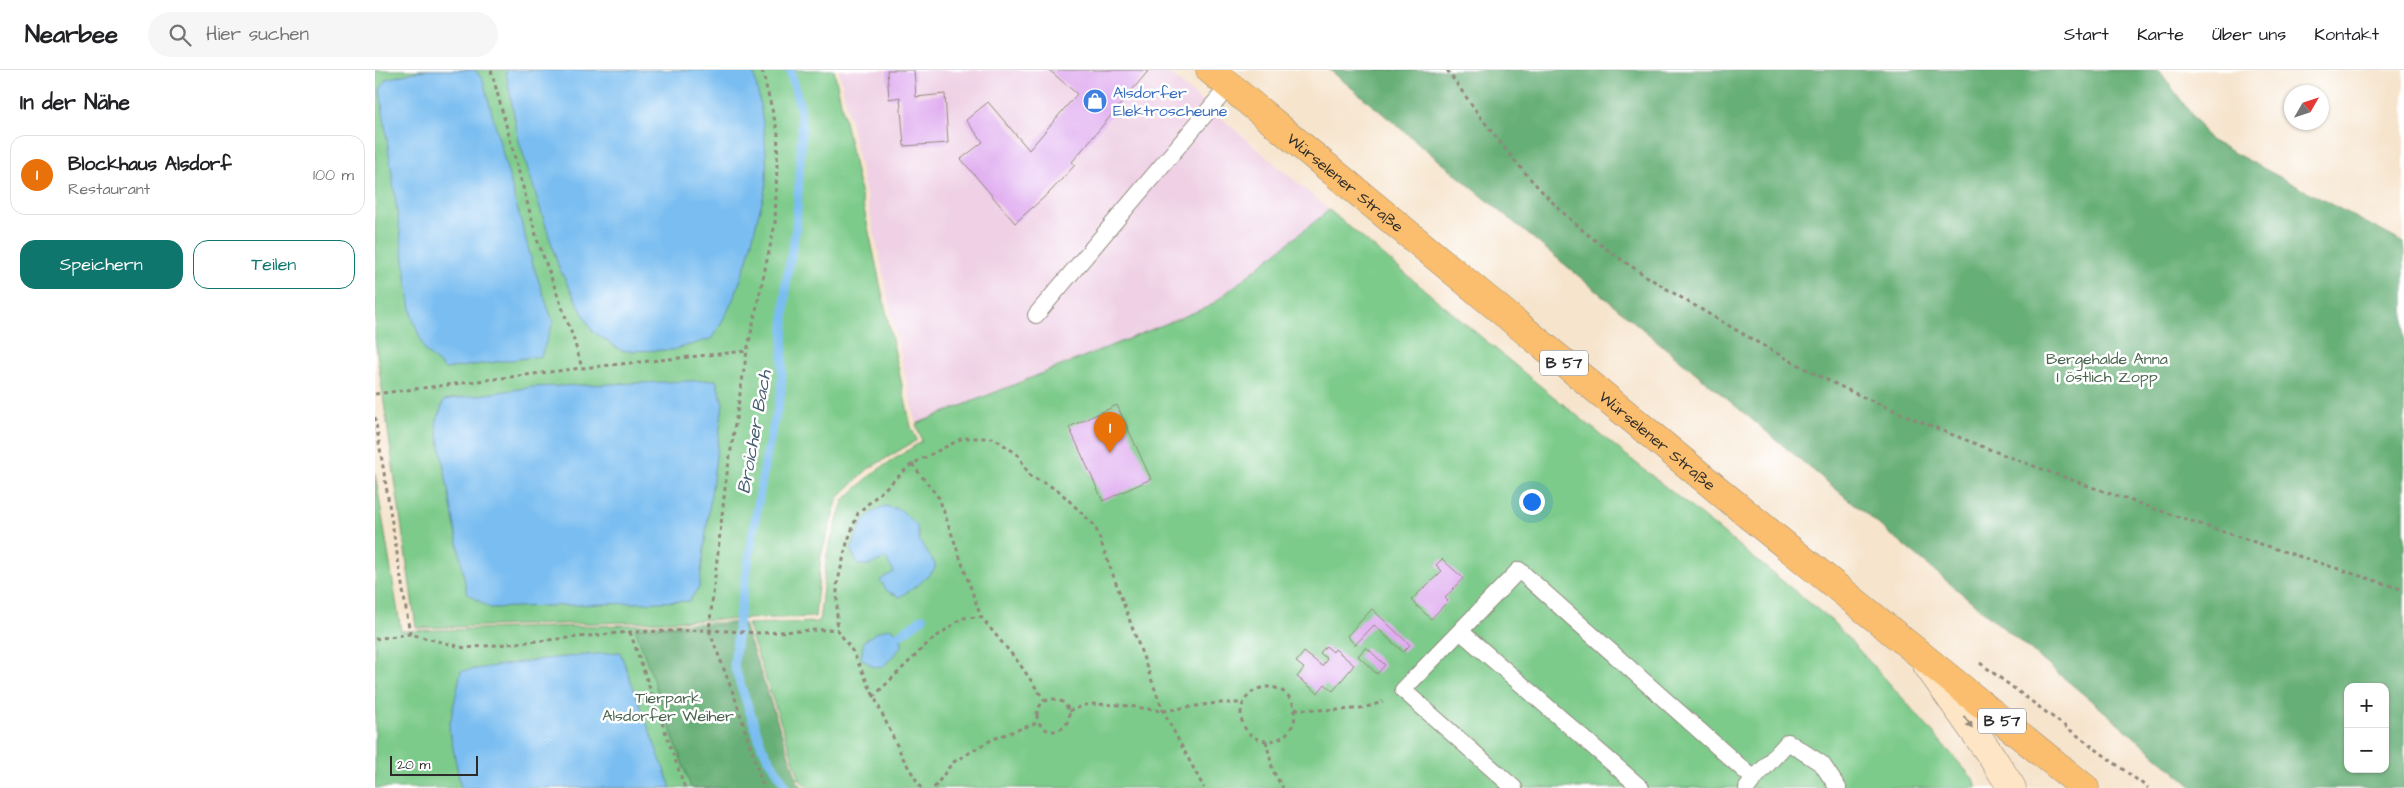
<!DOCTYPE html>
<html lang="de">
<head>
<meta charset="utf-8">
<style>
  :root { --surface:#fff; --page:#f6f6f6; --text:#202124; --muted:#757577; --line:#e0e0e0; --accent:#0f766e }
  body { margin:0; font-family:"Architects Daughter",sans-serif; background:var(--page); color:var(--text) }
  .controls { position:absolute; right:15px; bottom:15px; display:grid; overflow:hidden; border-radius:10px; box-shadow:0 1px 4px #0004 }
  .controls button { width:45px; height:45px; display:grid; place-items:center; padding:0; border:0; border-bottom:1px solid var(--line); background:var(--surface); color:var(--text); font:25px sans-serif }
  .compass { position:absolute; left:1909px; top:15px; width:45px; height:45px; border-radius:50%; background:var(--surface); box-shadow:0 1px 4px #0004; rotate:51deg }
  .scale { position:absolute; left:15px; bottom:12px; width:88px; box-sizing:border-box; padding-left:5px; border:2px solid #2b2b2b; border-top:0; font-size:14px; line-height:18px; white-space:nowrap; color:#2b2b2b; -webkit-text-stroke:4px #fff; paint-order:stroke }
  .you { position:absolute; left:1156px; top:431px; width:18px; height:18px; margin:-12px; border:4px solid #fff; border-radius:50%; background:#1a73e8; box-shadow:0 0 0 8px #1a73e833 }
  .badge { display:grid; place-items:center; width:32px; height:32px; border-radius:50%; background:var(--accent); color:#fff; font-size:16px; font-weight:700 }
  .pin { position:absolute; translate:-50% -41px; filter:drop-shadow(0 1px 2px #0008) }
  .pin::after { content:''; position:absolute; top:26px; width:18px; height:15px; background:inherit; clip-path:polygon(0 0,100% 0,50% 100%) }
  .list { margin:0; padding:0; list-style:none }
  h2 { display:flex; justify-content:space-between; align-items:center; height:65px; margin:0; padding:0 20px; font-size:21px }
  h2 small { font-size:16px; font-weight:400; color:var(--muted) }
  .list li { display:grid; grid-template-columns:32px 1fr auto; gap:15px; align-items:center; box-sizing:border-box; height:80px; margin:0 10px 10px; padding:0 10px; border:1px solid var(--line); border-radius:15px }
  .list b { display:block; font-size:19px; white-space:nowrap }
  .list p { margin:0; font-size:16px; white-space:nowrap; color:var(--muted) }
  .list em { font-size:16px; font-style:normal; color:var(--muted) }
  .actions { display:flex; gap:10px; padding:15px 20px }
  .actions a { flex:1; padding:11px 0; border:1px solid var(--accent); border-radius:15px; text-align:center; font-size:18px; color:var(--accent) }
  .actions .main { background:var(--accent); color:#fff }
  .icon { flex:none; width:28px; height:28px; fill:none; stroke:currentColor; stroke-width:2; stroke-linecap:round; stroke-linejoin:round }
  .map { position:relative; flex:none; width:2029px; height:718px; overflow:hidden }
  header { display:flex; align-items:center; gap:30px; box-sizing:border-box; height:70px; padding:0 25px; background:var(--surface); border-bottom:1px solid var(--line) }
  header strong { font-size:24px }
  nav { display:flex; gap:28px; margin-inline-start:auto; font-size:18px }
  .search { width:350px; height:45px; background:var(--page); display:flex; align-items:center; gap:12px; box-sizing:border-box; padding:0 18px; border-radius:28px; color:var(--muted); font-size:19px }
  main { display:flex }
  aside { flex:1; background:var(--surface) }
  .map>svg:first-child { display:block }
  .built { fill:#efd0e5 }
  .green { fill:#7dcb8a; stroke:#547b5a }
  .forest { fill:#66af76; stroke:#486d50; fill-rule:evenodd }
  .water { fill:#7abef1; stroke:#52748e }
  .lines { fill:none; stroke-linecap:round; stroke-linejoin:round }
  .stream { stroke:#7abef1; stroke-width:9 }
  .building { fill:#e0adf0 }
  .lane-casing { stroke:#90887c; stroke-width:18 }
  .secondary-casing { stroke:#90887c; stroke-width:29 }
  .primary-casing { stroke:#90887c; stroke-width:29 }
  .path { stroke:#90887c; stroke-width:3; stroke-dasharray:4 4; stroke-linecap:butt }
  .lane { stroke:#fff; stroke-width:16 }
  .secondary { stroke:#fde5c5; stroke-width:28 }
  .primary { stroke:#fabe6e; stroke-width:28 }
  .oneway { fill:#948878 }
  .labels { text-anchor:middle; stroke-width:5; stroke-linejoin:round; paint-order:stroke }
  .shield { fill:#fff; stroke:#6b6b6b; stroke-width:1 }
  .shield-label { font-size:15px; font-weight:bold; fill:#2b2b2b }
  .shop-label { font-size:16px; fill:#366cbe; stroke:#fff; text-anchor:start }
  .street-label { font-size:16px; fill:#2b2b2b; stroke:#fff }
  .park-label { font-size:16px; fill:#48634c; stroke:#fff }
  .water-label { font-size:18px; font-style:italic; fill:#475e70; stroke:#fff }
</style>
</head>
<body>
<header>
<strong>Nearbee</strong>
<div class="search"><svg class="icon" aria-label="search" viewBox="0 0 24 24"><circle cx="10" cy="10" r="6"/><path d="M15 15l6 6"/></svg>Hier suchen</div>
<nav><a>Start</a><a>Karte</a><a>Über uns</a><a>Kontakt</a></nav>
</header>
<main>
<aside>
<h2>In der Nähe<small></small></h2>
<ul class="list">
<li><span class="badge" style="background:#e8710a">1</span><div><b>Blockhaus Alsdorf</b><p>Restaurant</p></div><em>100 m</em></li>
</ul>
<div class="actions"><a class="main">Speichern</a><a>Teilen</a></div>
</aside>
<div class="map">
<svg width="2029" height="718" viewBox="0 0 2029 718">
  <rect width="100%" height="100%" fill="#fff"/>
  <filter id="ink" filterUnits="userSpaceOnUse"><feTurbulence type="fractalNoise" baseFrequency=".02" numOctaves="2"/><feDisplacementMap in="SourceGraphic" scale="10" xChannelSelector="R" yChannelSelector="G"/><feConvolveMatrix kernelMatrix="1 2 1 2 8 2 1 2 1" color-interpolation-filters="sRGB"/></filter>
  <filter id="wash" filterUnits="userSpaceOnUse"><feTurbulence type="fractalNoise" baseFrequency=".0096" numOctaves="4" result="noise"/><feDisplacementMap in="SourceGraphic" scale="20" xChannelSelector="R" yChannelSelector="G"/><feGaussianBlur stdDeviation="1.12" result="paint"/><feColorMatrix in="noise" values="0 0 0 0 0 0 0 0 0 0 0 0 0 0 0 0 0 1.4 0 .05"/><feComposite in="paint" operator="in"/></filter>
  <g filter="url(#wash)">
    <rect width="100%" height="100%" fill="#f6e4cc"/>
    <path class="built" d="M 464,0 L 790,0 L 954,140 L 835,236 L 541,354 Z"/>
    <path class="green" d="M 0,0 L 459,0 L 536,357 L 542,370 L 493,399 L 463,428 L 446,485 L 440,547 L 41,558 L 0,269 Z
      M 954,140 L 1153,306 L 1457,551 L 1516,615 L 1600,711 L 1602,718 L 433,718 L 425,710 L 372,554 L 444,552 L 452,484 L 468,431 L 498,403 L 547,371 L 541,354 L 835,236 Z
      M 0,403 L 26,561 L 360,552 L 359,576 L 423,718 L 0,718 Z"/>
    <path class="forest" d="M 955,0 L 1784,0 L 1835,70 L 2029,173 L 2029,718 L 1819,718 L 1736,647 ZM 1973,617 L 2010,617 L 2010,699 L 1973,699 Z
      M 369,554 L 423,712 L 429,718 L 316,718 L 260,558 Z"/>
    <path class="water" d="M 48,0 L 100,0 L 108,10 L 157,192 L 178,252 L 166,286 L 70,299 L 50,281 L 37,247 L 5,20 L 11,9 Z
      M 133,0 L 378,0 C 386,35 393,73 391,109 C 391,121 386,134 383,146 C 373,190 362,232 336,269 L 297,280 L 247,281 L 217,261 L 184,198 L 144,71 L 131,3 Z
      M 341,310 L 348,333 L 324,517 L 314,531 L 115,538 L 92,523 L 61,353 L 69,330 L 158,317 Z
      M 510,436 L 526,440 L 542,456 L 544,470 L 560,494 L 560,499 L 544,514 L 525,527 L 512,521 L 505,510 L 519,502 L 510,488 L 495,495 L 483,495 L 476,480 C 485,459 487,444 510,436 Z
      M 514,558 L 526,564 L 527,576 L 507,598 L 497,596 L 486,588 L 489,571 L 502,562 Z
      M 245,582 L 296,718 L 86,718 L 74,658 L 86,601 L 169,589 Z"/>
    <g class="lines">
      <path class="stream" d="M 526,564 L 548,548
        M 412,718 L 387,677 L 359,596 L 364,547 L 390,392 L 406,324 L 411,212 L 421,158 L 427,61 L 425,37 L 415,0"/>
    </g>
    <g id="blocks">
      <path class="building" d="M 512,0 L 539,0 L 541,27 L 570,24 L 573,73 L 529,76 L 525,27 L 514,29 Z
        M 674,0 L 774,0 L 697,92 L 700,95 L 674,123 L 640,153 L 586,89 L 608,72 L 591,50 L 613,32 L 654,80 L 702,24 Z
        M 742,335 L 776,409 L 728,431 L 694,357 Z
        M 1067,489 L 1088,508 L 1070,528 L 1073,531 L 1056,549 L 1036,530 L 1067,501 L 1061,495 Z
        M 997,539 L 1035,575 L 1028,582 L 999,555 L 980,575 L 972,566 Z
        M 951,576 L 958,582 L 960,579 L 979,595 L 958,621 L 950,614 L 943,623 L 922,607 L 929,598 L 921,592 L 929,582 L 947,596 L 952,589 L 945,583 Z
        M 991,577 L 1010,595 L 1002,604 L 983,586 Z"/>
    </g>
  </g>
  <g filter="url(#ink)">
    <use href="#blocks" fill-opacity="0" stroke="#90887c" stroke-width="1"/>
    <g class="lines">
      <defs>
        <path id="lane" d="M 661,245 L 854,16
          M 1085,561 L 1266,718
          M 1379,709 L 1413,672 L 1447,694 L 1463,718
          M 1139,718 L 1028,620 L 1144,500 L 1379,709 L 1372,718"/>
        <path id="secondary" d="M 1552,595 L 1615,684 L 1637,718"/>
        <g id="primary">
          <path id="s1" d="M 835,0 L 1378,449 L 1710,718"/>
        </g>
      </defs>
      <use href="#lane" class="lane-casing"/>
      <use href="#secondary" class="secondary-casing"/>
      <use href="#primary" class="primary-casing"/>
      <path class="path" d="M 116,0 L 163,172 L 198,267 L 207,298
        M 387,0 L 403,63 L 400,154 L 372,281 L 351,410 L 334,560 L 361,631 L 387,713 L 391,718
        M 1072,0 C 1112,57 1152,112 1205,158 C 1247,194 1297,222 1344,250 C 1395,280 1448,310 1502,333 C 1673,408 1852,463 2029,520
        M 0,324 L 207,298 L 372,281
        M 0,347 L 35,564
        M 537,394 L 564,428 L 606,547 L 644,593 L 670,631
        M 255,562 L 310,718
        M 0,569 L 35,564 L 90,578 L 255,562 L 334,560 L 386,563 L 462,559
        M 1605,593 L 1773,718
        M866 644a27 27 0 1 1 54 0a27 27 0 1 1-54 0Z
        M 498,627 L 554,572 L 587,548 L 606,547
        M662 645a16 16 0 1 1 32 0a16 16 0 1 1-32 0Z
        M 920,639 C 948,639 982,644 1008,631
        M 694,641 L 714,634 L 746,635 L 788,641 L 842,633 L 868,633
        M 891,671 L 898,701 L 908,718
        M 546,718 L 528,688 L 478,582 L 462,559 L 462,515 L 472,473 L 483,443 L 537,394 L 588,368 L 619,368 L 643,385 L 655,406 L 683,420 L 720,456 L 788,641 L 829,718
        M 559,718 L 577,693 L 618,669 L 664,652"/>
      <use href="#lane" class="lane"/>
      <use href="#secondary" class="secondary"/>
      <use href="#primary" class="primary"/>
    </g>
    <defs><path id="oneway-solid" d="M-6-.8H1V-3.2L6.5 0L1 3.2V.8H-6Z" transform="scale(1.25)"/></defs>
    <use class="oneway" href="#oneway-solid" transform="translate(1593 652) rotate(54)"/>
  </g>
  <defs>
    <symbol id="shop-disc" viewBox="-11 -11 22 22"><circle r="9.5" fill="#3f7fe0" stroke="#fff"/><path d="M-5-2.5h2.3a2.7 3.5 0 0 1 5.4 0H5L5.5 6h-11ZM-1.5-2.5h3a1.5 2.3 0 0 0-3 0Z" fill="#fff"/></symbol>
  </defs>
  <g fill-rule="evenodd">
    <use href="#shop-disc" x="706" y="17" width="28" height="28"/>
  </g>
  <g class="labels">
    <g class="shield">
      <rect x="1165" y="280.5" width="48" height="25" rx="4"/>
      <rect x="1603" y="638.5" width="48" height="25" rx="4"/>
    </g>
    <g class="shield-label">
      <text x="1189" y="298">B 57</text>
      <text x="1627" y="656">B 57</text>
    </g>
    <g class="shop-label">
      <text x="738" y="28">Alsdorfer<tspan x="738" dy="18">Elektroscheune</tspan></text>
    </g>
    <g class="street-label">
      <text dy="6" stroke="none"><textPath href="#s1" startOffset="176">Würselener Straße</textPath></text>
      <text dy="6" stroke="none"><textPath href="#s1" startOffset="581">Würselener Straße</textPath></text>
    </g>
    <g class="park-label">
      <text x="1732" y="294">Bergehalde Anna<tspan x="1732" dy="18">I östlich Zopp</tspan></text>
      <text x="293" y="633">Tierpark<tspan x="293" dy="18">Alsdorfer Weiher</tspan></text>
    </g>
    <g class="water-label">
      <text transform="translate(379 362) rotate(-80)" y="6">Broicher Bach</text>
    </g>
  </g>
</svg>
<div class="controls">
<button>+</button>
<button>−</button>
</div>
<svg class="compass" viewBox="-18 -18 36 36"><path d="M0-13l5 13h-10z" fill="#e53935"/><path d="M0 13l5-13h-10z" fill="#757577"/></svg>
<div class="scale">20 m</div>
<div class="you"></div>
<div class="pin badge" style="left:735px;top:383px;background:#e8710a">1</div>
</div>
</main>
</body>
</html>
